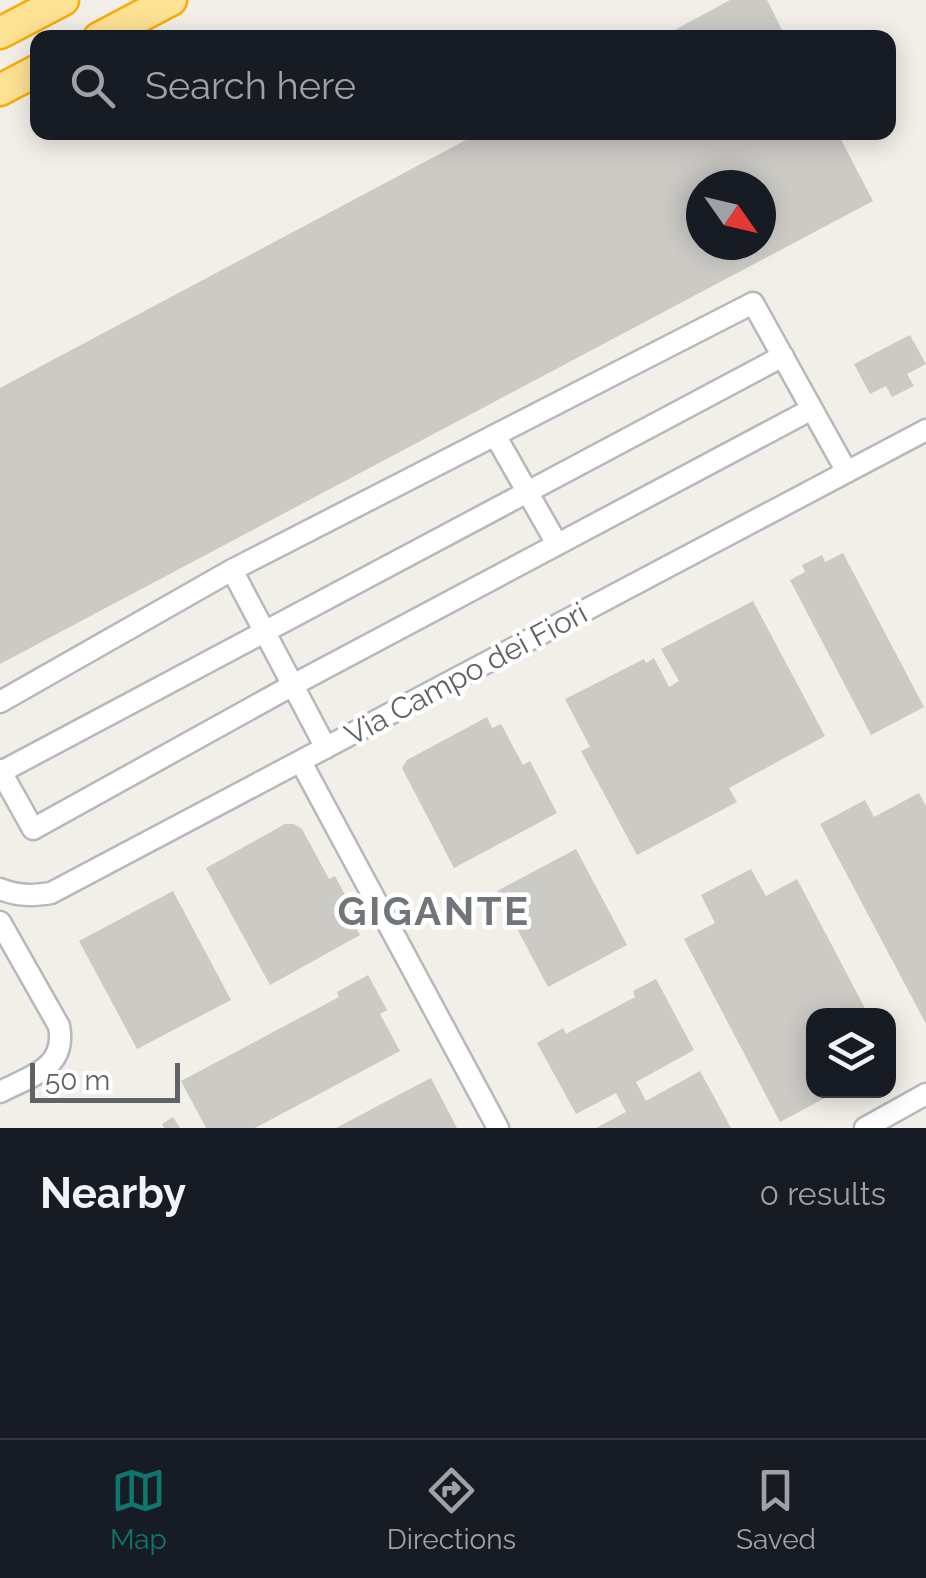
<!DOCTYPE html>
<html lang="en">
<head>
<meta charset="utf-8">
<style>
  :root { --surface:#171b24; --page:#20242c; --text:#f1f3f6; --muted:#9ea1a6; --line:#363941; --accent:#0f766e }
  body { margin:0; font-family:Raleway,sans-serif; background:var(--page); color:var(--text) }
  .controls { position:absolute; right:30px; bottom:30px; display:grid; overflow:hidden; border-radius:20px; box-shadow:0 5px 25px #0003 }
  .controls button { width:90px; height:90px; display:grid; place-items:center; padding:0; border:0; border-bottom:2px solid var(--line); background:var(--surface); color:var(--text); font:50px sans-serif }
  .compass { position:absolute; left:686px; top:170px; width:90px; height:90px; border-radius:50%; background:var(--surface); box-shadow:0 5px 25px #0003; rotate:124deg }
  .scale { position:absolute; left:30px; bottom:25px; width:150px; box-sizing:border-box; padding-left:10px; border:5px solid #5f6368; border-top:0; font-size:28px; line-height:35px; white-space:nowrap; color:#5f6368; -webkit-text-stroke:8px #fff; paint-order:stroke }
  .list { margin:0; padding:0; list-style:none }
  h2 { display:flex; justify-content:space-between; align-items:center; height:130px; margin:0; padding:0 40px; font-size:42px }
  h2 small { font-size:32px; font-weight:400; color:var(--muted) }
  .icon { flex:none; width:55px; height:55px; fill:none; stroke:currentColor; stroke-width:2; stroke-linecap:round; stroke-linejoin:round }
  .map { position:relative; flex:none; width:926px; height:1128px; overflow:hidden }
  .search { position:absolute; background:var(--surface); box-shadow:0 5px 25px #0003; left:30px; right:30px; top:30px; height:110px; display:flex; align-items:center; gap:25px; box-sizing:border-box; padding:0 35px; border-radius:20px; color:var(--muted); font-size:38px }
  .sheet { height:310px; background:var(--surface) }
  nav { display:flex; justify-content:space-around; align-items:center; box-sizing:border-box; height:140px; border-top:2px solid var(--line); background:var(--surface); font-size:28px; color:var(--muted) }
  nav a { display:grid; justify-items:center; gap:5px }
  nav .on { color:var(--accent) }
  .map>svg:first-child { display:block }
  .building { fill:#cccac5; fill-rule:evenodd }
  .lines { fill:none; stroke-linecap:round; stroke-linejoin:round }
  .minor-casing { stroke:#b5b8bc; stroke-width:25 }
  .highway-casing { stroke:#f9ab00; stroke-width:35 }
  .minor { stroke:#fff; stroke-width:20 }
  .highway { stroke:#fde293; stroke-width:30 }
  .labels { text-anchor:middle; stroke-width:9; stroke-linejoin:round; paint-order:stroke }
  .street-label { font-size:30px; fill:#5f6368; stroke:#fff }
  .district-label { font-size:40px; font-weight:bold; letter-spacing:2.5px; fill:#70757a; stroke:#fff }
</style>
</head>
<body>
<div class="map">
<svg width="926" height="1128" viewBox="0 0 926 1128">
  <rect width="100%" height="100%" fill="#f1efe8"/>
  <path class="building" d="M 730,0 L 767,0 L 786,38 L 660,38 Z
    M 481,132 L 837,132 L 873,201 L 0,664 L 0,388 ZM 701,185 L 761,185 L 761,245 L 701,245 Z
    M 910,335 L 926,364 L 907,374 L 914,386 L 892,397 L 886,386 L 870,394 L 854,364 Z
    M 843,553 L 924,707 L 871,735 L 790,580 L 805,572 L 802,565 L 822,555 L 825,562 Z
    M 753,601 L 825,736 L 729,788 L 737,802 L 637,855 L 581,751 L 590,747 L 565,699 L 644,659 L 646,663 L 654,658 L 669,687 L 679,681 L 661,649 Z
    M 487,717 L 492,728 L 501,724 L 523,765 L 530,761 L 557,813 L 454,868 L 402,768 L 407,760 Z
    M 919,793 L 926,806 L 926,1024 L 820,824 L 865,800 L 874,817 Z
    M 285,824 L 294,824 L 302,829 L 329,879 L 335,876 L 352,908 L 346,912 L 360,935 L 270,985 L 206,868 Z
    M 576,849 L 627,945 L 548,987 L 497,891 Z
    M 751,869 L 766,896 L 797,879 L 869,1016 L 814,1016 L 814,1090 L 840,1090 L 780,1122 L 684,939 L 715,923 L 701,895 Z
    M 173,891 L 231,1000 L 137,1049 L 79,941 Z
    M 368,975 L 387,1010 L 380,1014 L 400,1051 L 255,1128 L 206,1128 L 181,1081 L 339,997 L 337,992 Z
    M 656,979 L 694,1050 L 636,1082 L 646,1101 L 700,1071 L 731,1128 L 596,1128 L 626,1112 L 616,1093 L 576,1114 L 537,1043 L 563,1028 L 566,1034 L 635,997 L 633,991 Z
    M 431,1078 L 457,1128 L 336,1128 L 404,1092 Z
    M 173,1117 L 180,1128 L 164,1128 L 162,1124 Z"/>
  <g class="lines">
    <defs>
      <path id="minor" d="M 495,435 L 557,544
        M 232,570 L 753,303 L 847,472
        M 0,702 L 232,570 L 326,748
        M 301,762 L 498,1128
        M 0,770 L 33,829 L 293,685 L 812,409
        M 1,772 L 783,356
        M 0,889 C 18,896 32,896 51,893 L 926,430
        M 0,922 L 59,1026 C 67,1068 31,1076 0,1092
        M 865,1128 L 926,1094"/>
      <path id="highway" d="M 0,33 L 63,0
        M 99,38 L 171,0
        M 0,90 L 38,70"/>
    </defs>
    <use href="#minor" class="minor-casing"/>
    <use href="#highway" class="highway-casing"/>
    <use href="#minor" class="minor"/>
    <use href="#highway" class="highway"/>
  </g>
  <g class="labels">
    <g class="street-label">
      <text transform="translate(466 674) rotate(-28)" y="10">Via Campo dei Fiori</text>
    </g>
    <g class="district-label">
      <text x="434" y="925">GIGANTE</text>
    </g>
  </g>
</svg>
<div class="controls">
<button><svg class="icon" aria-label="layers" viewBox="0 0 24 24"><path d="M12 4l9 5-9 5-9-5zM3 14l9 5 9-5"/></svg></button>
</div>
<svg class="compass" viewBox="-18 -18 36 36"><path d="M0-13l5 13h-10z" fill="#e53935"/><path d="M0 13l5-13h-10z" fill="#9ea1a6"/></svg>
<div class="scale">50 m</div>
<div class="search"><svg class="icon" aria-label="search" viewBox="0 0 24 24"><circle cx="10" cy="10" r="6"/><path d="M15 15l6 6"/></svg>Search here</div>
</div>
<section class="sheet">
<h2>Nearby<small>0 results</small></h2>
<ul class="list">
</ul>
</section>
<nav>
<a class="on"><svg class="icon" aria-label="map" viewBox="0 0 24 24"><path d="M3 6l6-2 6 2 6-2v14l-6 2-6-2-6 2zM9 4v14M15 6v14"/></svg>Map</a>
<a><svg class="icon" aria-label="directions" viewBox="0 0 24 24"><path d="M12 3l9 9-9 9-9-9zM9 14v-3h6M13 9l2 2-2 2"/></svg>Directions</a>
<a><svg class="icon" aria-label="saved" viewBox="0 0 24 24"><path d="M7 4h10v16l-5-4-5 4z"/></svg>Saved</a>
</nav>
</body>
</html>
